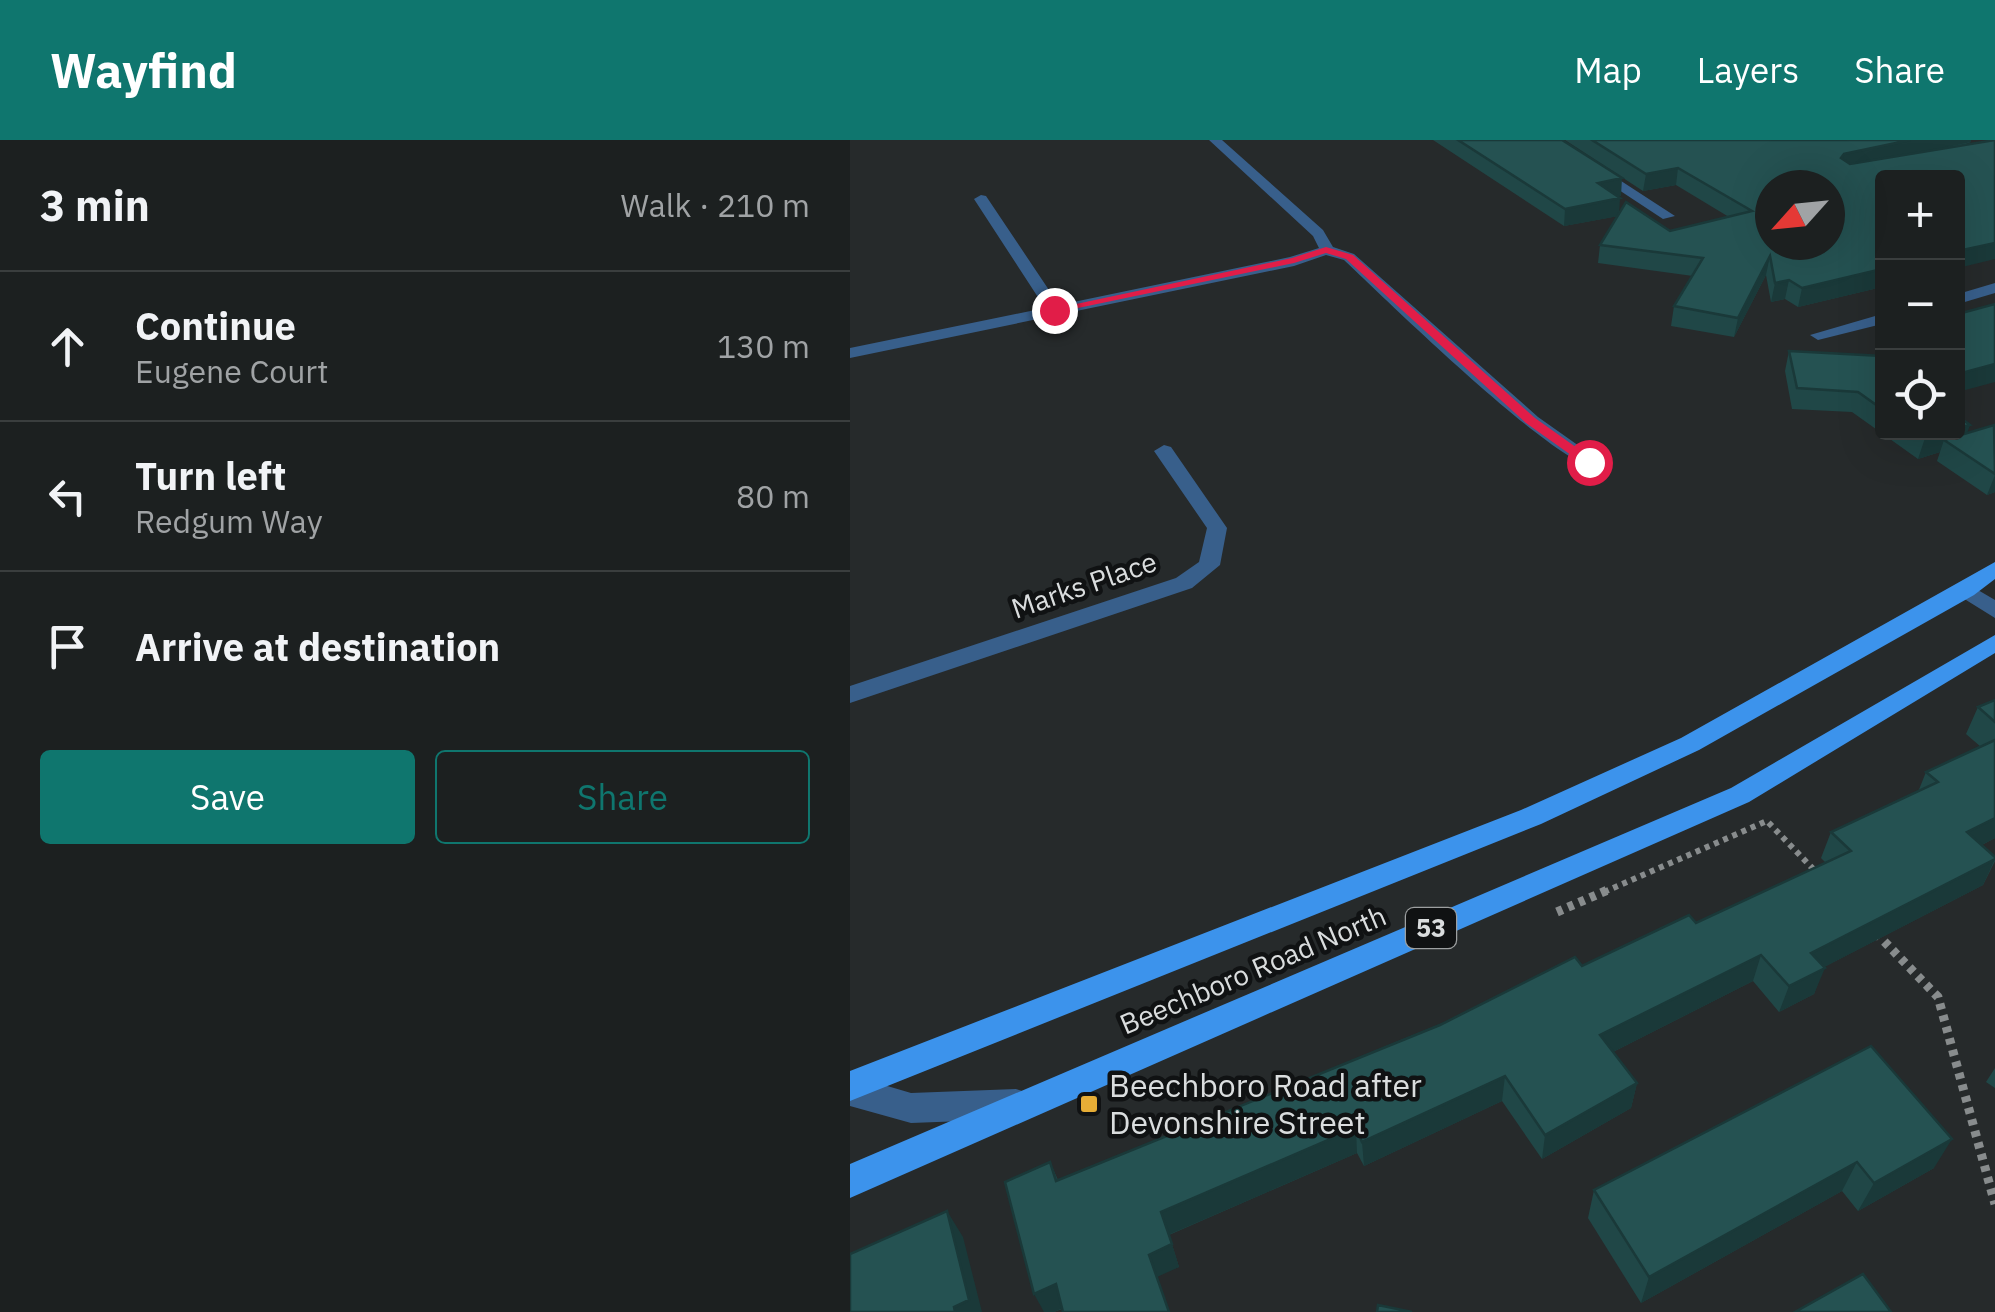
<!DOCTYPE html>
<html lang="en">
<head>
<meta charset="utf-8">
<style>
  :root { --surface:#1c2020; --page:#252829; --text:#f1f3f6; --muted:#a0a3a5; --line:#3a3e3e; --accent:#0f766e }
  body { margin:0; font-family:"IBM Plex Sans",sans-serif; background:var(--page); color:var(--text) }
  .controls { position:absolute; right:30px; top:30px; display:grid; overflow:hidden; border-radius:10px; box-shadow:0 10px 40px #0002 }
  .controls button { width:90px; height:90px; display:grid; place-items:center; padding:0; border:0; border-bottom:2px solid var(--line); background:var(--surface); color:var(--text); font:50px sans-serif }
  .compass { position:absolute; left:905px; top:30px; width:90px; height:90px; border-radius:50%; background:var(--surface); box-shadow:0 10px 40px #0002; rotate:243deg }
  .stop { position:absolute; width:30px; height:30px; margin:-22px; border:8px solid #e11d48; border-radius:50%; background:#fff }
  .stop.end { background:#e11d48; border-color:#fff; box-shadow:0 2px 10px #0008 }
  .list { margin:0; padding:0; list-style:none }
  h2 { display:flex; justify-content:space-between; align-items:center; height:130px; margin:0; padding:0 40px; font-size:42px }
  h2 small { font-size:32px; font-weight:400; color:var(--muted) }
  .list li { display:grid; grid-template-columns:65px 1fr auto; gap:30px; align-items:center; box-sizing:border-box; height:150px; padding:0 40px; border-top:2px solid var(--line) }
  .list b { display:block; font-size:38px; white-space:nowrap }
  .list p { margin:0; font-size:32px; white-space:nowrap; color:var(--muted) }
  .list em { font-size:32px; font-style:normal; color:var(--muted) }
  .actions { display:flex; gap:20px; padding:30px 40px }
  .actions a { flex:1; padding:22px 0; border:2px solid var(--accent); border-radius:10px; text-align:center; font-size:35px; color:var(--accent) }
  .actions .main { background:var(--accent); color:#fff }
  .icon { flex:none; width:55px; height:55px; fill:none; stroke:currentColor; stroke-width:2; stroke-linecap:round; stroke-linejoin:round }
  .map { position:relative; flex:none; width:1145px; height:1172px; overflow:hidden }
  header { display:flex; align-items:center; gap:60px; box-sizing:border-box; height:140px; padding:0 50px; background:var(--accent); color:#fff }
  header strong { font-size:48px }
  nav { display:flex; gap:55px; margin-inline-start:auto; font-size:35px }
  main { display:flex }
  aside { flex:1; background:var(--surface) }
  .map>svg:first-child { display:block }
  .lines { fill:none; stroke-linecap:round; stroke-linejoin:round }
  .path-far1 { stroke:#888c8d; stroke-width:6; stroke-dasharray:5 5; stroke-linecap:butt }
  .path { stroke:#888c8d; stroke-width:9; stroke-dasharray:6 6; stroke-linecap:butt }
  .street { fill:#385f8b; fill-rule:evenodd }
  .primary { fill:#3c93ec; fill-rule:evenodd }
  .wall { fill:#204747 }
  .shaded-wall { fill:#1a3939 }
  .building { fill:#255252; stroke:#1a3939; stroke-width:2.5; fill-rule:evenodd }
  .route { fill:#e11d48 }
  .poi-dot { fill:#e6ad36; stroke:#101213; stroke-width:4 }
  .labels { text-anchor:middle; stroke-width:9; stroke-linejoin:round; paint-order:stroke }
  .shield { fill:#101213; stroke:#9da0a1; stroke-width:2.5 }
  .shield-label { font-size:25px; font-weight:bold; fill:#daddde }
  .street-label { font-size:28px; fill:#daddde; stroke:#101213 }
  .near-poi-label { font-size:32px; fill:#daddde; stroke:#101213; text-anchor:start }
</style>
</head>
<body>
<header>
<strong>Wayfind</strong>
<nav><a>Map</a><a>Layers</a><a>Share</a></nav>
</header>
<main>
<aside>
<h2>3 min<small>Walk · 210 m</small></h2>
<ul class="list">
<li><svg class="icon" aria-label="ahead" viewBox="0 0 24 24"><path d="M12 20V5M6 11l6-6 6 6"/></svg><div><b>Continue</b><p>Eugene Court</p></div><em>130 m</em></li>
<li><svg class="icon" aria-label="left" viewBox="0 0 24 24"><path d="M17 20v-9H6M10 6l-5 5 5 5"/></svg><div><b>Turn left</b><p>Redgum Way</p></div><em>80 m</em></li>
<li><svg class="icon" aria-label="arrive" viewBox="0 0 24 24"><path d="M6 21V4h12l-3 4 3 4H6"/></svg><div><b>Arrive at destination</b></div></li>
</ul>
<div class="actions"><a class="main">Save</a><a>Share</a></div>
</aside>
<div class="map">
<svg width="1145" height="1172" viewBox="0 0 1145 1172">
  <rect width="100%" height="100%" fill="#262a2b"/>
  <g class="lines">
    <path class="path-far1" d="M 754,752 L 917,681 L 968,734"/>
    <path class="path" d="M 707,772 L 760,749
      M 1026,793 L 1088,857 L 1145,1064"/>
    <path class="street" d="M 359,0 L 372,0 L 473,90 L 483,107 L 504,114 L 688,277 L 746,318 L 746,326 C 713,333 528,152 494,120 L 476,115 L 444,126 L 0,218 L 0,208 L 195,168 L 124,59 L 131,55 L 136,56 L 209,165 L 440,117 L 469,108 L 463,96 Z
      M 693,0 L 708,0 L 825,76 L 813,79 Z
      M 1145,143 L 1145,153 L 1108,164 L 1108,154 Z
      M 1032,174 L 1032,184 L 968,200 L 960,195 Z
      M 314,305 L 321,307 L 377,388 L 370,425 L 342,448 L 0,563 L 0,546 L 326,438 L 349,422 L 357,388 L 304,311 Z
      M 1116,443 L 1145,460 L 1145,478 L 1108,455 L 1105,450 Z
      M 0,935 L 61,953 L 166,949 L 178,953 L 183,964 L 178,975 L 166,979 L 61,983 L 0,966 Z"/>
    <path class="primary" d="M 1145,422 L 1145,439 L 1124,455 L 849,610 L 691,684 L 0,961 L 0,931 L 671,670 L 831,598 Z
      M 1145,495 L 1145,513 L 899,662 L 0,1058 L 0,1024 L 881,648 Z"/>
  </g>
  <path class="wall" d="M 583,0 L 712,0 L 771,56 L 767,56 L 769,75 L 820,91 L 879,77 L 826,45 L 793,51 L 715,0 L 1121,0 L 1121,2 L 1032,38 L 1032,147 L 948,167 L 935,159 L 921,162 L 916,135 L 884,197 L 821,186 L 824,166 L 843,136 L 748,123 L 750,105 L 768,76 L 714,86 Z
    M 939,211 L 1032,216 L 1032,292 L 1118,293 L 1145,286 L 1145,352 L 1137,355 L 1087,321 L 1090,312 L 1068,319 L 1002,272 L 942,269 L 935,231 Z
    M 1145,560 L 1145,698 L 1132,705 L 1145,717 L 1145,721 L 1133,745 L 974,827 L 964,854 L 929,872 L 903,841 L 763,912 L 787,943 L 781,968 L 692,1019 L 652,961 L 514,1026 L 507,1013 L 319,1095 L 329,1127 L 204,1172 L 194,1172 L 200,1022 L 208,1040 L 732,826 L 846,783 L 976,723 L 971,718 L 981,692 L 1068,652 L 1076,632 L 1131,607 L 1116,594 L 1128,567 Z
    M 1021,906 L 1084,1028 L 1008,1071 L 992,1051 L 791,1163 L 738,1078 L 744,1050 Z
    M 1145,928 L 1145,948 L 1136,942 Z"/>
  <path class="shaded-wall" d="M 1060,0 L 1121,0 L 1121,2 L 990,30 L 991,18 L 994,14 Z
    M 828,28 L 826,45 L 793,51 L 796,34 Z
    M 772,38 L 771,56 L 746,60 L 748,43 Z
    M 770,58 L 769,76 L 714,86 L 715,69 Z
    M 1145,103 L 1145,119 L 1108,128 L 1108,111 Z
    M 920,116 L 916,135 L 884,197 L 888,178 Z
    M 1032,129 L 1032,147 L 948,167 L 952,148 Z
    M 939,140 L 935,159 L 921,162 L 925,143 Z
    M 1145,224 L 1145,242 L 1108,252 L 1108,234 Z
    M 1120,285 L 1113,305 L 1094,300 L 1090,312 L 1068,319 L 1075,298 L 1093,292 L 1108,292 L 1108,288 Z
    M 1145,335 L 1145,352 L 1137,355 Z
    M 1145,678 L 1145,698 L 1104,719 L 1117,692 Z
    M 1145,719 L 1133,745 L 951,839 L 961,813 Z
    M 911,815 L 903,841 L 745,921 L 750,895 Z
    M 975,828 L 964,854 L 929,872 L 939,846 Z
    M 655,936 L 652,961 L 514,1026 L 512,1002 Z
    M 787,943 L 781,968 L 692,1019 L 695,995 Z
    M 506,988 L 507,1013 L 318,1095 L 311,1072 Z
    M 1102,999 L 1084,1028 L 1008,1071 L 1024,1043 Z
    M 1007,1022 L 992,1051 L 791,1163 L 799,1137 Z
    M 97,1071 L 113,1097 L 132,1172 L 105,1172 Z
    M 322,1104 L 329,1127 L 307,1137 L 299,1115 Z
    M 206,1144 L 217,1166 L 204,1172 L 194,1172 L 184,1154 Z"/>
  <path class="building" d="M 608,0 L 712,0 L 772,38 L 748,43 L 770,58 L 715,69 Z
    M 742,0 L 1060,0 L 994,14 L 991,18 L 1000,24 L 1145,0 L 1145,103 L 1108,111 L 1108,38 L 1032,38 L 1032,129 L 952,148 L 939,140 L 925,143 L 920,116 L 888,178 L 824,166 L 853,118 L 750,105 L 776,62 L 820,91 L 902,71 L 828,28 L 796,34 ZM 920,45 L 980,45 L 980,105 L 920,105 Z
    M 1145,164 L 1145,224 L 1108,234 L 1108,174 Z
    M 939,211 L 1032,216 L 1032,269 L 1008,252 L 947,248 Z
    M 1108,276 L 1120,285 L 1108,288 Z
    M 1144,285 L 1145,334 L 1094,300 Z
    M 1067,292 L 1093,292 L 1075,298 Z
    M 1145,560 L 1145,582 L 1128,567 Z
    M 1145,600 L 1145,678 L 1117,692 L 1145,717 L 1145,719 L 961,813 L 975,828 L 939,846 L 911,815 L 750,895 L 787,943 L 695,995 L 655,936 L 512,1002 L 506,988 L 311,1072 L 322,1104 L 299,1115 L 319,1172 L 213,1172 L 206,1144 L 184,1154 L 155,1042 L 200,1022 L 206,1041 L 590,885 L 725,817 L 732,826 L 839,775 L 846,783 L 1001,711 L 981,692 L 1088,642 L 1076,632 Z
    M 1021,906 L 1102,999 L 1024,1043 L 1007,1022 L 799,1137 L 744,1050 Z
    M 97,1071 L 119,1160 L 104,1167 L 105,1172 L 0,1172 L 0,1114 Z
    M 1013,1134 L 1041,1172 L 945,1172 Z
    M 528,1165 L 562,1172 L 527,1172 Z"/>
  <path class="route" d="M 476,107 L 503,115 L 685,278 L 744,320 L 744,325 L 735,325 L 676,283 L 496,119 L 476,113 L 444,123 L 204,173 L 198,170 L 442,118 Z"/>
  <rect class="poi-dot" x="229" y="954" width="20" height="20" rx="5"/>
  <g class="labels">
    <rect class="shield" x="556" y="768" width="50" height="40" rx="8"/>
    <g class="shield-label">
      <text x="581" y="797">53</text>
    </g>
    <g class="street-label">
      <text transform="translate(234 445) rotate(-19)" y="10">Marks Place</text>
      <text transform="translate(403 830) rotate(-23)" y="10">Beechboro Road North</text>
    </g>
    <g class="near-poi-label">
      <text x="259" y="957">Beechboro Road after<tspan x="259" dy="37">Devonshire Street</tspan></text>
    </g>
  </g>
</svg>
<div class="controls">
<button>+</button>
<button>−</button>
<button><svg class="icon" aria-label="locate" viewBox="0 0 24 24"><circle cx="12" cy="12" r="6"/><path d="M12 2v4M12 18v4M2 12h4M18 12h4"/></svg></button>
</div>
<svg class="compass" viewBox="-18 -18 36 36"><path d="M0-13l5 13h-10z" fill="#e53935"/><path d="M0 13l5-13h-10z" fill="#a0a3a5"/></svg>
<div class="stop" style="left:739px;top:322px"></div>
<div class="stop end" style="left:204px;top:170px"></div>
</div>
</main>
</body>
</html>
